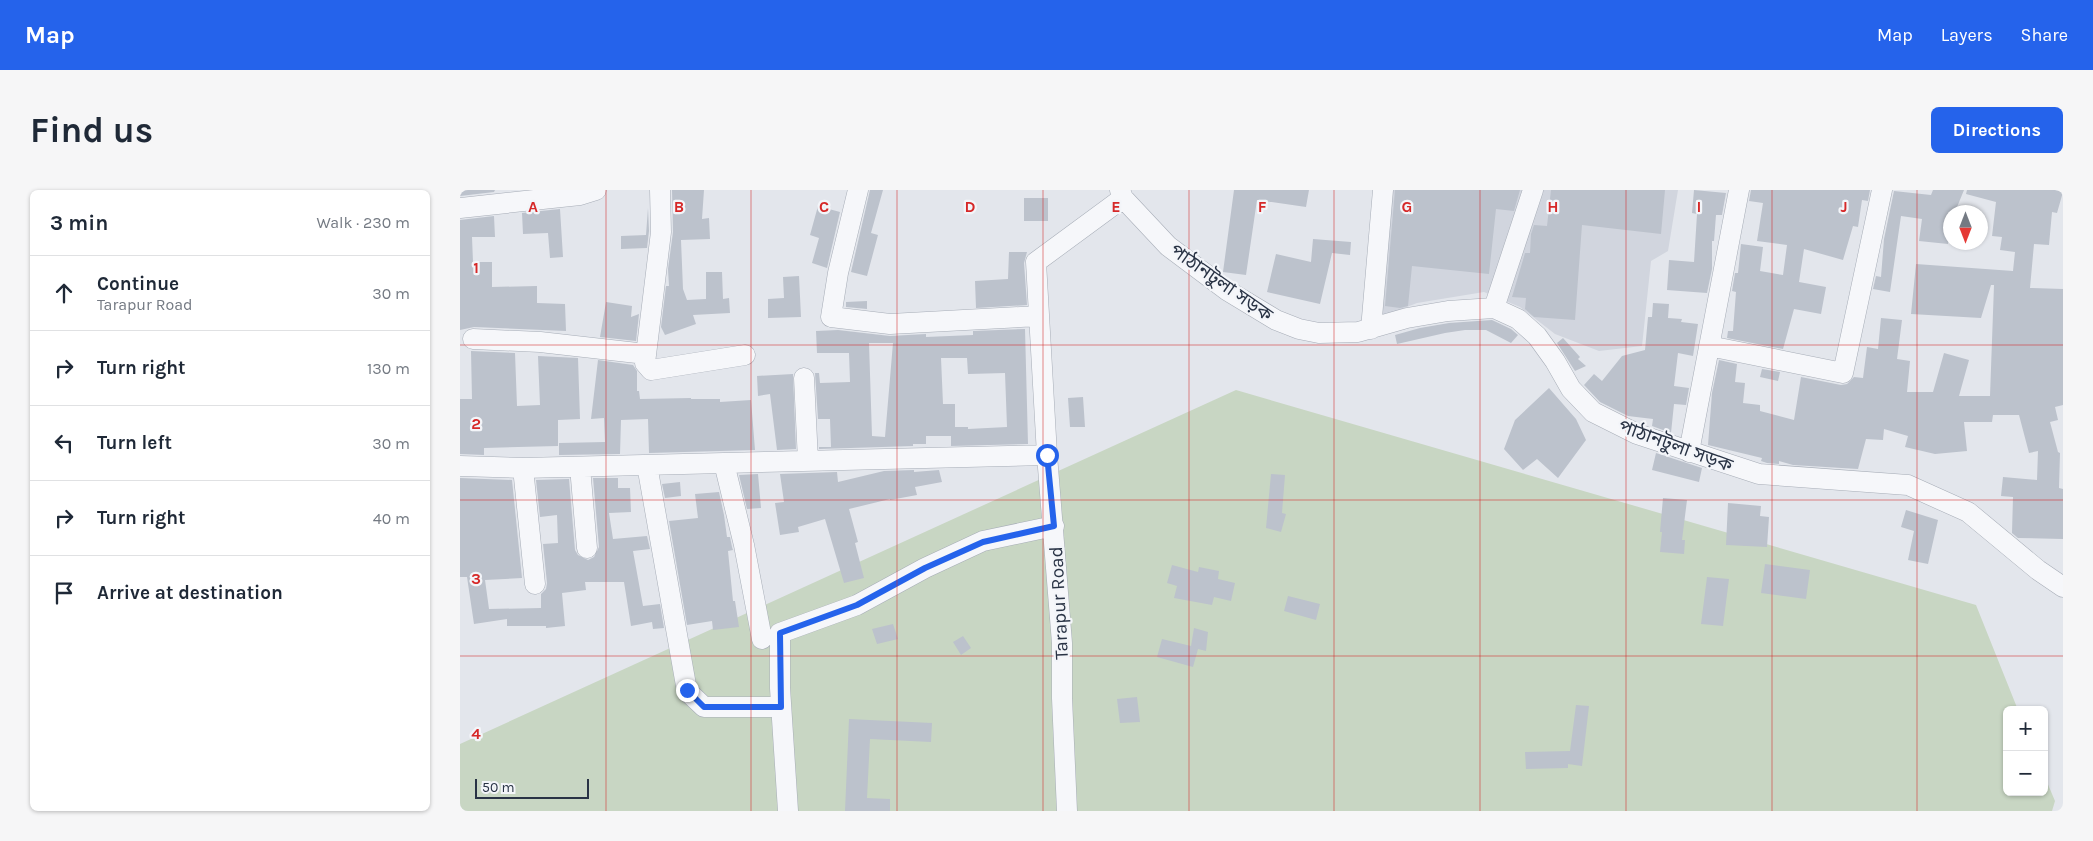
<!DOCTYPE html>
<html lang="en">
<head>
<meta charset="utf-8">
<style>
  :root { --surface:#fff; --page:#f6f6f7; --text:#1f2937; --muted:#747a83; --line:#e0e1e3; --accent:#2563eb }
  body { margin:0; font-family:Karla,"Noto Sans Bengali",sans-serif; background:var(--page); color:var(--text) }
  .controls { position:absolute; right:15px; bottom:15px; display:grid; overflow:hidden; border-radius:8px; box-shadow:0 1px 4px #0004 }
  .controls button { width:45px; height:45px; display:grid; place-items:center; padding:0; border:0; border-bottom:1px solid var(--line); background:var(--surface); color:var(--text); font:25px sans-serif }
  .compass { position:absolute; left:1483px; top:15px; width:45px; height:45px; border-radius:50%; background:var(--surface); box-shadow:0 1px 4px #0004; rotate:180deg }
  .scale { position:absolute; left:15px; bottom:12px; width:114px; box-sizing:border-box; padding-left:5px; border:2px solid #293345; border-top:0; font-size:14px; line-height:18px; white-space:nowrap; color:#293345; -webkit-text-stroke:4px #f3f5f9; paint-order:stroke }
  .stop { position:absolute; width:15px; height:15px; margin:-11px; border:4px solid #2563eb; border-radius:50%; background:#fff }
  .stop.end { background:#2563eb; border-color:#fff; box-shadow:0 1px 5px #0008 }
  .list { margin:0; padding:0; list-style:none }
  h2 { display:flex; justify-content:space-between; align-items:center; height:65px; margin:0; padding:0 20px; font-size:21px }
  h2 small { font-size:16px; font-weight:400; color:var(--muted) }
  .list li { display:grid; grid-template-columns:32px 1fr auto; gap:15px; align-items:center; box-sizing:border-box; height:75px; padding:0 20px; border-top:1px solid var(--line) }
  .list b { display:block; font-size:19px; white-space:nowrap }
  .list p { margin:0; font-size:16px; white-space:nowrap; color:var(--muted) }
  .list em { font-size:16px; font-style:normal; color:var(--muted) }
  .icon { flex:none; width:28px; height:28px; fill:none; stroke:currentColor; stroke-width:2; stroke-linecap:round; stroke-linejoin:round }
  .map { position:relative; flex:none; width:1603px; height:621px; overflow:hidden; border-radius:8px }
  header { display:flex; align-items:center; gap:30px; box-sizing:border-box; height:70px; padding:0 25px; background:var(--accent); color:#fff }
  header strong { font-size:24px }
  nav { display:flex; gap:28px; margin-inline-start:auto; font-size:18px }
  .intro { display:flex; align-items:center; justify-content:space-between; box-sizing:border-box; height:120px; padding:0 30px }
  h1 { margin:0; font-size:35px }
  .button { padding:12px 22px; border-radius:8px; background:var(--accent); color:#fff; font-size:18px; font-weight:700 }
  main { display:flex; gap:30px; padding:0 30px }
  aside { flex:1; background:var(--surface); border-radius:8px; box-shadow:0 1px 4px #0004 }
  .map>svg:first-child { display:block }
  .built { fill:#d1d5de }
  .green { fill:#c8d6c3 }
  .building { fill:#bcc2cc; fill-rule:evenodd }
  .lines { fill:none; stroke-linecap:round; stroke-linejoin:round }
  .minor-casing { stroke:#a7adb7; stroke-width:21 }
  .minor { stroke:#f6f7fa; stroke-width:20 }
  .route { stroke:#2563eb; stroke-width:6 }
  .grid { fill:none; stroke:#d62828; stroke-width:1; stroke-opacity:0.55 }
  .labels { text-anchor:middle; stroke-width:4.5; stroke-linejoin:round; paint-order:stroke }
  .street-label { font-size:19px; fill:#293345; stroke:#f3f5f9 }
  .grid-label { font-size:16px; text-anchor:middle; font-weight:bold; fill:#d62828; stroke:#f3f5f9; stroke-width:4.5; stroke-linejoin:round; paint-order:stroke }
</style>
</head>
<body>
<header>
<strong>Map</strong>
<nav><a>Map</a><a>Layers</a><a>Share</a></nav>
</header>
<div class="intro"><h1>Find us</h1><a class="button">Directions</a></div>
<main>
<aside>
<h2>3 min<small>Walk · 230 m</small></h2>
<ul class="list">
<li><svg class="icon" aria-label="ahead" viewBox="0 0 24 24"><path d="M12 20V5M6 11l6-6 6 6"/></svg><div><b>Continue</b><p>Tarapur Road</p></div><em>30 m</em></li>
<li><svg class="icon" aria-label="right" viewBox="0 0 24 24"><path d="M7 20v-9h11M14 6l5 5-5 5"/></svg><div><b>Turn right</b></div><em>130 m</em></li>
<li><svg class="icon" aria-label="left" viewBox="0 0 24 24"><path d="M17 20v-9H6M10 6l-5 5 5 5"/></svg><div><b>Turn left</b></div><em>30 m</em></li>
<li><svg class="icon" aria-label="right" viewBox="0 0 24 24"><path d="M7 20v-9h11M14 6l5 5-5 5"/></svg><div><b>Turn right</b></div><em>40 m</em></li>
<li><svg class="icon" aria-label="arrive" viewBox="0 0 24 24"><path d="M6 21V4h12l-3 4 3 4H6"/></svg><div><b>Arrive at destination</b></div></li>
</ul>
</aside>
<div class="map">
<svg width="1603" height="621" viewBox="0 0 1603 621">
  <rect width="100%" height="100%" fill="#e3e6ec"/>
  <path class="built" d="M 931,0 L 1218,0 L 1208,61 L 1191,71 L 1182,156 L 1139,161 L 1095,144 L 1060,117 L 1024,102 L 957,113 L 921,127 Z"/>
  <path class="green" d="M 776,200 L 1516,415 L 1558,520 L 1547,520 L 1547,602 L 1584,602 L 1584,585 L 1595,611 L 1592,621 L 0,621 L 0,554 Z"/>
  <path class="building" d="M 0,0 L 35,0 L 34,2 L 0,6 Z
    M 212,0 L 244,0 L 242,29 L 249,28 L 250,49 L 221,50 L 223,99 L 227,110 L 246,109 L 246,82 L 262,82 L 263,109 L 269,108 L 270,123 L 233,125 L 236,134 L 205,145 L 201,137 L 206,96 L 209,96 L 208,79 L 213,42 Z
    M 410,0 L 423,0 L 411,43 L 418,45 L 407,86 L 391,82 Z
    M 774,0 L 849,0 L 846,17 L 797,10 L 786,85 L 763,82 Z
    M 935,0 L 1060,0 L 1054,21 L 1036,19 L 1029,84 L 952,76 L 948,116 L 940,118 L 925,116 Z
    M 1091,0 L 1205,0 L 1201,44 L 1122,35 L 1115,130 L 1074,127 L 1065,119 L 1066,108 L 1052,107 L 1065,63 L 1070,63 L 1071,44 L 1074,35 L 1087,36 Z
    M 1234,0 L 1266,3 L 1262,25 L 1256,25 L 1254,51 L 1252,51 L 1252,79 L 1247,103 L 1207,100 L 1209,70 L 1234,72 L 1237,24 L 1232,23 Z
    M 1291,0 L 1410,0 L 1408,11 L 1402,10 L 1398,37 L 1393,36 L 1383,70 L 1344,59 L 1339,92 L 1366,97 L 1361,124 L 1334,119 L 1323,159 L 1267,148 L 1268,141 L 1273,141 L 1276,102 L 1272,101 L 1275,83 L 1278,83 L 1281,54 L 1303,57 L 1300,81 L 1323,85 L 1327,55 L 1297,51 L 1303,13 L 1289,11 Z
    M 1473,0 L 1504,0 L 1495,22 L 1488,22 L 1488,54 L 1459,51 L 1462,29 L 1441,26 L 1430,102 L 1413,99 L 1416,86 L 1421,87 L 1424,49 L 1434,1 L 1471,5 Z
    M 1507,0 L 1595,0 L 1603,2 L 1597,23 L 1592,22 L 1589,55 L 1574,54 L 1570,98 L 1603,99 L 1603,215 L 1595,217 L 1598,230 L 1590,232 L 1598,262 L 1600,263 L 1599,298 L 1603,299 L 1603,349 L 1558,348 L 1552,343 L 1553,307 L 1541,306 L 1543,287 L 1577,290 L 1578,261 L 1569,263 L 1559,225 L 1533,225 L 1532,232 L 1504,232 L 1507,261 L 1475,264 L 1445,257 L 1448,246 L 1424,239 L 1423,250 L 1406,249 L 1398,279 L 1333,275 L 1319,271 L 1319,274 L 1307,273 L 1301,271 L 1302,268 L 1248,255 L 1252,203 L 1259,170 L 1277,174 L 1275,192 L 1285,193 L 1283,213 L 1300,215 L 1300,221 L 1334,230 L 1341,187 L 1381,195 L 1387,194 L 1394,187 L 1403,188 L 1407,157 L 1418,159 L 1421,128 L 1442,130 L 1437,169 L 1450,171 L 1447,202 L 1473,202 L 1484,163 L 1509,170 L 1499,206 L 1530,206 L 1534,95 L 1531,95 L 1521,128 L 1451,124 L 1456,74 L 1553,81 L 1555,62 L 1540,60 L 1542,47 L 1532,46 L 1536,12 L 1506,4 Z
    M 564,8 L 588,8 L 588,31 L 564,31 Z
    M 358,16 L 380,22 L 367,78 L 352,73 L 359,48 L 350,45 Z
    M 188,18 L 189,41 L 187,58 L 161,59 L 161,46 L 186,45 Z
    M 100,19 L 103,67 L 90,68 L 88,43 L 63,44 L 62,23 Z
    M 34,26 L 35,47 L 12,47 L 13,72 L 32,72 L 32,97 L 77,96 L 77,113 L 105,114 L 106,141 L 14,137 L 0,140 L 0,30 Z
    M 853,49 L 891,52 L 890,65 L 872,63 L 860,114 L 807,102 L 816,64 L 851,72 Z
    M 549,62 L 567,62 L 564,73 L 567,115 L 516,118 L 515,91 L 548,89 Z
    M 339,86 L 341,127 L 308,128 L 308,109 L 324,108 L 323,87 Z
    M 407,111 L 407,119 L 386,117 L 386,112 Z
    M 146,112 L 172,116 L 171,127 L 179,124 L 176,151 L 140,147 Z
    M 1193,113 L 1209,114 L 1208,128 L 1222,129 L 1221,132 L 1238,134 L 1233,166 L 1218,163 L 1214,196 L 1229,198 L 1226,215 L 1214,214 L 1211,243 L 1192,236 L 1193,229 L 1168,226 L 1140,212 L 1124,195 L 1134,184 L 1142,191 L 1162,166 L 1185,160 L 1188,127 L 1192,127 Z
    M 1032,130 L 1051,139 L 1058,145 L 1051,153 L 1026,140 L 1005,140 L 985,143 L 937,154 L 935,145 L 960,138 L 989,133 Z
    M 565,139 L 568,254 L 491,256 L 491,246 L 466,246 L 466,254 L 453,254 L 453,256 L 359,259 L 359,257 L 371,257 L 370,229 L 358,229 L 355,183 L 359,183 L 360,193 L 390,192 L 389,163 L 357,163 L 356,141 L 378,140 L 430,146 L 466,144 L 466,147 L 513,145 L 513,141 ZM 409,153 L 433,153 L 425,247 L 412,246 ZM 481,168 L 507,168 L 508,184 L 545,183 L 547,237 L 508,239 L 508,237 L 495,237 L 495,214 L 483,214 Z
    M 1103,148 L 1120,167 L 1118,169 L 1126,176 L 1115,181 L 1097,153 Z
    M 11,161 L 55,163 L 57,216 L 80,215 L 78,166 L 118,168 L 120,229 L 98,230 L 98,256 L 24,258 L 24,265 L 0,264 L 0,209 L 12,209 Z
    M 138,170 L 173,175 L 177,181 L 177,201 L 179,201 L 180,209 L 231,208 L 231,209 L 260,209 L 260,212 L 291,210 L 295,260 L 189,263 L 188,229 L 161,230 L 160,264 L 99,265 L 99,253 L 145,252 L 144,228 L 131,229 Z
    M 1302,179 L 1320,182 L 1318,191 L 1300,187 Z
    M 333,184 L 336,259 L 317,260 L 310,204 L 298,206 L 297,186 Z
    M 1089,198 L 1116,229 L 1126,250 L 1098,288 L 1077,269 L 1063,280 L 1044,259 L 1055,230 Z
    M 623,207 L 625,237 L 610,237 L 608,208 Z
    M 1196,263 L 1242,278 L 1239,292 L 1192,280 Z
    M 454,280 L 454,282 L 479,280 L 482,292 L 455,297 L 457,305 L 430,310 L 430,309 L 389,319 L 398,352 L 395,353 L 404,388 L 384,393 L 365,329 L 338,337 L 339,342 L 320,345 L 315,313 L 324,312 L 320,284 L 377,282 L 378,292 L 424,281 Z
    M 298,284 L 301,318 L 287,319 L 279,285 Z
    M 811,284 L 825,285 L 822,323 L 826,324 L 821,342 L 806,338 Z
    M 0,288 L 52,290 L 62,388 L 25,390 L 29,419 L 81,418 L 81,404 L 86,399 L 87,393 L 83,354 L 98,353 L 97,325 L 80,327 L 76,290 L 109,289 L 115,360 L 118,365 L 128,370 L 134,367 L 139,357 L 133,288 L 158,288 L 158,298 L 170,298 L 171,322 L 149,323 L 153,349 L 187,346 L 190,359 L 173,361 L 183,416 L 200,414 L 204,438 L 193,439 L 192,432 L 171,436 L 164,392 L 125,392 L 126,400 L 102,403 L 105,436 L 86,438 L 86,436 L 47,436 L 47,429 L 14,434 L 7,387 L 0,387 Z
    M 220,292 L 221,306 L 205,308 L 202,294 Z
    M 259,302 L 264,325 L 267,347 L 270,347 L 272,357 L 273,360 L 268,361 L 273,411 L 275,411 L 279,437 L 253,440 L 252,431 L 227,435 L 209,331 L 238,328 L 235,304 Z
    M 1203,308 L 1227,310 L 1222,350 L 1225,350 L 1224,364 L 1200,362 L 1202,342 L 1200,342 Z
    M 1268,313 L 1301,316 L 1300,326 L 1309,327 L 1307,357 L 1266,355 Z
    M 1446,320 L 1478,330 L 1468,374 L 1448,370 L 1454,341 L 1441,337 Z
    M 1305,374 L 1350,380 L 1346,409 L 1301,403 Z
    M 712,375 L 738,382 L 739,377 L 759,381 L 758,389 L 775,393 L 771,411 L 754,407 L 752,415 L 714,408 L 717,396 L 707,393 Z
    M 1247,387 L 1269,389 L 1263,436 L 1241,434 Z
    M 828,406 L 860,414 L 856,430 L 824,421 Z
    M 433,434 L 438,449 L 417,454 L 412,439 Z
    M 734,438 L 748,442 L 746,461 L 738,459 L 733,477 L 697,467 L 702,449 L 731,456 Z
    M 503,446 L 511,458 L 501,465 L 493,452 Z
    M 677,507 L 680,532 L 660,533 L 657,509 Z
    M 1116,515 L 1129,516 L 1122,576 L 1108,574 L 1108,578 L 1066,579 L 1065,562 L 1110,561 Z
    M 389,529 L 472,533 L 471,552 L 410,549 L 407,608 L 430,609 L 430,621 L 385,621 Z"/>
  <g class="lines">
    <defs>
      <path id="minor" d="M 200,0 L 201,42 L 185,173 L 191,180 L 285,165
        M 398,0 L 378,83 L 371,127 L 430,134 L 579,126
        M 660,0 L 663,8 L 708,56 L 768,101 L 816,130 L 839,139 L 859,143 L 898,142 L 947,128 L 988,121 L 1034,118 L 1058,129 L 1077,146 L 1095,171 L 1111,199 L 1133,222 L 1177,244 L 1299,284 L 1448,295 L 1508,322 L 1578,380 L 1603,397
        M 0,18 L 120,5 L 136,0
        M 1034,118 L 1073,0
        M 911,139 L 923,0
        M 13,149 L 80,152 L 186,164
        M 1249,156 L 1383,183 L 1422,0
        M 344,188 L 348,271
        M 1229,262 L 1279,0
        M 264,273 L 284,355 L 302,449
        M 187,275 L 227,501 L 244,517 L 321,517
        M 0,276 L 63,278 L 587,265
        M 120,277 L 127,358
        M 63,278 L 75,394
        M 328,621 L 320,498 L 320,443 L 397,415 L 465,378 L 523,351 L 594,336
        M 607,621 L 602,508 L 602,453 L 587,265 L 576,72 L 663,8"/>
    </defs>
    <use href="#minor" class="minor-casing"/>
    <use href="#minor" class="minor"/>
  </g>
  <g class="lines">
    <path class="route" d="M 227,500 L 244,517 L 321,517 L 320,443 L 397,415 L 465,378 L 523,352 L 594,336 L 587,265"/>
  </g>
  <path class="grid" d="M 146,0 L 146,621M 291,0 L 291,621M 437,0 L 437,621M 583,0 L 583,621M 729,0 L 729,621M 874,0 L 874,621M 1020,0 L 1020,621M 1166,0 L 1166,621M 1312,0 L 1312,621M 1457,0 L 1457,621M 0,155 L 1603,155M 0,310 L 1603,310M 0,466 L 1603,466"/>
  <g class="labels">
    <g class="street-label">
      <text transform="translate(762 92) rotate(35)" y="7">পাঠানটুলা সড়ক</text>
      <text transform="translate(1216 255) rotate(20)" y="7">পাঠানটুলা সড়ক</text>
      <text transform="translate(598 413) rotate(-93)" y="7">Tarapur Road</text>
    </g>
  </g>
  <g class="grid-label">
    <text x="73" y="22">A</text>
    <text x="219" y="22">B</text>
    <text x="364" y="22">C</text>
    <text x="510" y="22">D</text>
    <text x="656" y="22">E</text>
    <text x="802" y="22">F</text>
    <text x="947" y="22">G</text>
    <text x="1093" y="22">H</text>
    <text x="1239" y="22">I</text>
    <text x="1384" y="22">J</text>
    <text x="16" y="83">1</text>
    <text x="16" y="239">2</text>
    <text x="16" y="394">3</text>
    <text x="16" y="549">4</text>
  </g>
</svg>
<div class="controls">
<button>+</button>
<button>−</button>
</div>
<svg class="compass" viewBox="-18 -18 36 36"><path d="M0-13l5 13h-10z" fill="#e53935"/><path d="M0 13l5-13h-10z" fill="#747a83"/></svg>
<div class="scale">50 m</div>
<div class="stop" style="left:587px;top:265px"></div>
<div class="stop end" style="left:227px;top:500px"></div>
</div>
</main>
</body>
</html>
